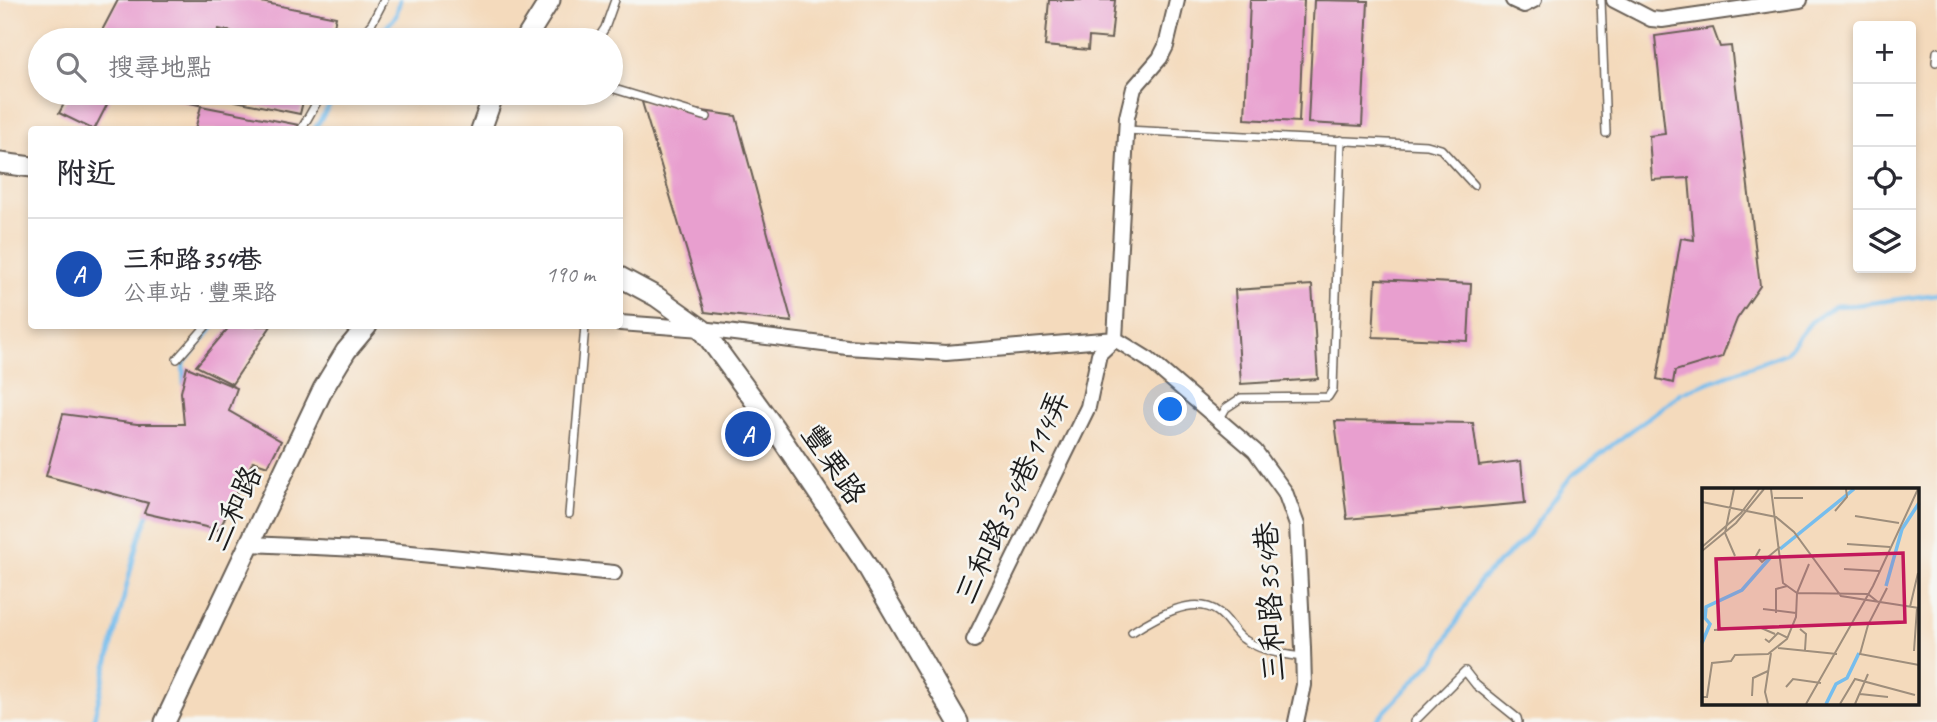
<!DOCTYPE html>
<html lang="zh-TW">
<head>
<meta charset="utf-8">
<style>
  :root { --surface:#fff; --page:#f2f2f3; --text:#2b2b33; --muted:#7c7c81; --line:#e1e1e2; --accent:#1f6fb2 }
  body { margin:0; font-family:Caveat,"LXGW WenKai TC",sans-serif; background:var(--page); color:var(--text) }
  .controls { position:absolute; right:21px; top:21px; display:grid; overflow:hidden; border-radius:7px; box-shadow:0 4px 10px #0003 }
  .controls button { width:63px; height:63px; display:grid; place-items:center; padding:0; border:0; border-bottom:2px solid var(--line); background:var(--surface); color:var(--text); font:35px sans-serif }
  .you { position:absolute; left:1171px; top:410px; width:24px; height:24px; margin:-18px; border:5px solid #fff; border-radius:50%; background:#1a73e8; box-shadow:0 0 0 10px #1a73e833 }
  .badge { display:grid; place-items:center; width:46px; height:46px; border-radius:50%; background:var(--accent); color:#fff; font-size:23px; font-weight:700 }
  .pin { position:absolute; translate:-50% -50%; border:4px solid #fff; box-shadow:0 2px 7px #0006 }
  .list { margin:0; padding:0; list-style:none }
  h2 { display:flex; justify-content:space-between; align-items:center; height:91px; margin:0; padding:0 28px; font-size:30px }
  h2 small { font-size:23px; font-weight:400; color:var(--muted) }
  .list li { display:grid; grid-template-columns:46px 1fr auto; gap:21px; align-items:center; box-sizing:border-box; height:112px; padding:0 28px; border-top:2px solid var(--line) }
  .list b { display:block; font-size:26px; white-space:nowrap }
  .list p { margin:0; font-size:23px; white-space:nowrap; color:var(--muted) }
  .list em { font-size:23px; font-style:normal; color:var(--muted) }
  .icon { flex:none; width:38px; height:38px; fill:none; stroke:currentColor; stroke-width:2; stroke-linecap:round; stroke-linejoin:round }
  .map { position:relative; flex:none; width:1937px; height:722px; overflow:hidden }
  .search { position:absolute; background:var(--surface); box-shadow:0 4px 10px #0003; left:28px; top:28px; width:595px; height:77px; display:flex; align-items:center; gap:18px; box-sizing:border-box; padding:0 24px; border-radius:38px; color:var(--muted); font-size:26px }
  .panel { position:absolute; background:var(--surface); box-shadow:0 4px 10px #0003; left:28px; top:126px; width:595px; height:203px; border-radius:7px }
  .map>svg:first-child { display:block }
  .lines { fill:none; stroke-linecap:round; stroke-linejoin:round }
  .stream { stroke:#76bded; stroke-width:4.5 }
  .building { fill:#e89fcf }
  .lane-casing { stroke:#685e54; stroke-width:10 }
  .street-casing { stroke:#685e54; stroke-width:18 }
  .secondary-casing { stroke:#685e54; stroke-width:23 }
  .lane { stroke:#fff; stroke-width:7 }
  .street { stroke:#fff; stroke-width:14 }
  .secondary { stroke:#fff; stroke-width:19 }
  .labels { text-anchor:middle; stroke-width:5; stroke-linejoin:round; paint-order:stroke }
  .street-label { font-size:30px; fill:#1c1c1c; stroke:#f6f6f2 }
  .inset-river { fill:none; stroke:#76bded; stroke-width:3.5 }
  .inset-road { fill:none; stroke:#9e8e7c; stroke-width:2 }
  .view { fill:#c2185b; fill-opacity:0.15; stroke:#c2185b; stroke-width:3.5 }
  .inset-edge { fill:none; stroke:#1c1c1c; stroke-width:3.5 }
</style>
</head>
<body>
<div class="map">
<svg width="1937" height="722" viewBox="0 0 1937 722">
  <rect width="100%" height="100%" fill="#f6f6f2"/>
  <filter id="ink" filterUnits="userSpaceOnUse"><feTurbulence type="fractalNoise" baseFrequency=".0143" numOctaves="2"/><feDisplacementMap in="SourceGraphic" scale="14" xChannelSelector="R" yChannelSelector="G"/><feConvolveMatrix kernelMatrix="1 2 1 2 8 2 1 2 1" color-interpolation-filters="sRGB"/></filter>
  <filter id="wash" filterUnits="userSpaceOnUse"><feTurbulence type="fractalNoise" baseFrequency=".00686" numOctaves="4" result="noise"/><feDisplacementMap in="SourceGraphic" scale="28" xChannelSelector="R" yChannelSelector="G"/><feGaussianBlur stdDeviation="1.57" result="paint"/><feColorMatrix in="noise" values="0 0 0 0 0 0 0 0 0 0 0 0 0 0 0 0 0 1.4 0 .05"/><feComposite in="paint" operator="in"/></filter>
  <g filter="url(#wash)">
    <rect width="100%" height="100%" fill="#f4dabc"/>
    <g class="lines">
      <path class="stream" d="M 375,40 L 396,16 L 400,0
        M 314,130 L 337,93
        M 184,386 L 183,364 L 214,326
        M 93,722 L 138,540 L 150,510
        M 1375,722 L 1437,656 L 1480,580 L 1525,539 L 1571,476 L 1681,393 L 1786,353 L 1811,322 L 1834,306 L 1856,305 L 1937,294"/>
    </g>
    <g id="blocks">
      <path class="building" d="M 118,0 L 251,0 L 336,17 L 331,40 L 272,40 L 218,29 L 216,40 L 97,40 Z
        M 1049,0 L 1115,0 L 1111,39 L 1089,37 L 1088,50 L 1045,46 Z
        M 1250,0 L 1304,0 L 1299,122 L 1245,119 Z
        M 1314,0 L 1368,1 L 1362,126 L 1308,123 Z
        M 1713,28 L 1720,47 L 1731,46 L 1760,286 L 1737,319 L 1722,357 L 1675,371 L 1673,383 L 1657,379 L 1681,238 L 1694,240 L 1689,178 L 1652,180 L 1649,136 L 1665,134 L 1655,36 Z
        M 70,93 L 113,93 L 94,130 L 59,113 Z
        M 145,93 L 202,93 L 199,105 Z
        M 211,93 L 305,93 L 300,114 L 211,96 Z
        M 642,102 L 736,116 L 792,322 L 705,312 Z
        M 201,106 L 299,125 L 297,130 L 195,130 Z
        M 1376,279 L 1471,284 L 1468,341 L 1373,337 Z
        M 1312,285 L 1318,379 L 1241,384 L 1235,290 Z
        M 230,326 L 271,326 L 232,384 L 196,366 Z
        M 187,367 L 237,388 L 229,411 L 281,441 L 268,466 L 253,461 L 219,530 L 144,513 L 148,503 L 46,476 L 63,414 L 137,424 L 184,424 L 181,392 Z
        M 1335,421 L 1473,423 L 1479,466 L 1521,461 L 1525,503 L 1347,519 Z"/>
    </g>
  </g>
  <g filter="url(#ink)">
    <use href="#blocks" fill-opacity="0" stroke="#685e54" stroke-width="2"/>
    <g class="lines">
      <defs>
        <path id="lane" d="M 1601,0 L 1606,133
          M 357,40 L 372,23 L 384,0
          M 597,40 L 605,28 L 615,0
          M 1936,62 L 1937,52
          M 611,88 L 707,117
          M 301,130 L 322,93
          M 1126,130 L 1427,145 L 1441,149 L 1474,185
          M 177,359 L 206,326
          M 1219,420 L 1226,408 L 1241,398 L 1328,397 L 1333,389 L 1341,140
          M 569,514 L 585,326
          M 1132,632 C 1154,618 1193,594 1218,612 C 1229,619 1234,634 1245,640 C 1261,651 1284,655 1303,657
          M 1414,722 L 1465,671 L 1476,685 L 1517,718 L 1518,722"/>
        <path id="street" d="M 1513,0 L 1524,5 L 1534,0
          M 1614,0 L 1651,19 L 1662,20 L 1800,0
          M 620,323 L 702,329 L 847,347 L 946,353 L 1115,339 L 1149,360 L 1255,451 L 1285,492 L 1297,525 L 1303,648 L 1304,685 L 1296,722
          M 1115,339 L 1127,117 L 1134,88 L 1160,58 L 1166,46 L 1177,0
          M 250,544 L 380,550 L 614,573
          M 974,640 L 1088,407 L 1099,354 L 1115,339"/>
        <path id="secondary" d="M 525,40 L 550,0
          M 481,130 L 494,93
          M 0,163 L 32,167
          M 620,277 L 657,297 L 702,329 L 773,426 L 864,561 L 958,722
          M 165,722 L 323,389 L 346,351 L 367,326"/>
      </defs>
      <use href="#lane" class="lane-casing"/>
      <use href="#street" class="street-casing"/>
      <use href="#secondary" class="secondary-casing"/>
      <use href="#lane" class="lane"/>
      <use href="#street" class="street"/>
      <use href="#secondary" class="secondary"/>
    </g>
  </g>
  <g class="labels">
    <g class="street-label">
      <text transform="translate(834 464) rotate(56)" y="10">豐栗路</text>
      <text transform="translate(1012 497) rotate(-65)" y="10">三和路354巷114弄</text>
      <text transform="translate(234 508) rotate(-65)" y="10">三和路</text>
      <text transform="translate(1270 602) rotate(-93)" y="10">三和路354巷</text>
    </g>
  </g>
  <g transform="translate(1702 488)">
    <rect width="217" height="217" fill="#f4dabc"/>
    <path class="inset-river" d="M 78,61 L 152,1M 184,98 L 200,41 L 217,15M 0,155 L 8,136 L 3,130 L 4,119 L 40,102 L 68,70M 124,216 L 134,196 L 145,190 L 157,165"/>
    <path class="inset-road" d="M 32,1 L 23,45 L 33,68M 69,1 L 81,95 L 95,105 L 166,106 L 176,114M 72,10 L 101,10M 0,14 L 74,29 L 92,44 L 139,108 L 217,120M 133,23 L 145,9 L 144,1M 153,28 L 197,35M 145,56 L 188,59M 0,59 L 39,25 L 57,1M 58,61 L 54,68 L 60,74 L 78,59M 0,63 L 34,35 L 62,1M 142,81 L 177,83M 185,100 L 166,137 L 158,166 L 217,177M 208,119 L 216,85M 61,121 L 94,125M 74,125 L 74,101 L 85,98M 98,141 L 104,146 L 103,162M 12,142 L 57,139 L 73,146M 63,151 L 67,154 L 76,145 L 86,150M 76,160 L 135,166M 212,163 L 215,120M 84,199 L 91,191 L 119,195M 158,206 L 186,209M 50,208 L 51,190 L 66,183M 0,209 L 5,209 L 10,175 L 29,173 L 33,167 L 66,166 L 85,151 L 94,129 L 95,105 L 107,76M 66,216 L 63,204 L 69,165M 104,216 L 171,98 L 216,1M 138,216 L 153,191 L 213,207M 153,216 L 166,186"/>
    <path class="view" d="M 201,65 L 203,134 L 17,141 L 14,71 Z"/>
    <rect width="217" height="217" class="inset-edge"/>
  </g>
</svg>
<div class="controls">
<button>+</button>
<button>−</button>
<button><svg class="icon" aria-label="locate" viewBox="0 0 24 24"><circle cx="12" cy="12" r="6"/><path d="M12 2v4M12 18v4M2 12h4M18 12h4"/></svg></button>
<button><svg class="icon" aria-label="layers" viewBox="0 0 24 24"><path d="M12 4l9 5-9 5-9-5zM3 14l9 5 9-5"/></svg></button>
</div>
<div class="you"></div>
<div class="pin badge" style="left:748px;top:434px;background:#1a4fb4">A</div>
<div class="search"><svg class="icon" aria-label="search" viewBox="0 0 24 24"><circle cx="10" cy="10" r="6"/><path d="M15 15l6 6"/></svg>搜尋地點</div>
<section class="panel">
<h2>附近<small></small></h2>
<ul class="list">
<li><span class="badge" style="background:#1a4fb4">A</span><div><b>三和路354巷</b><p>公車站 · 豐栗路</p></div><em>190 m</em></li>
</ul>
</section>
</div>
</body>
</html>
